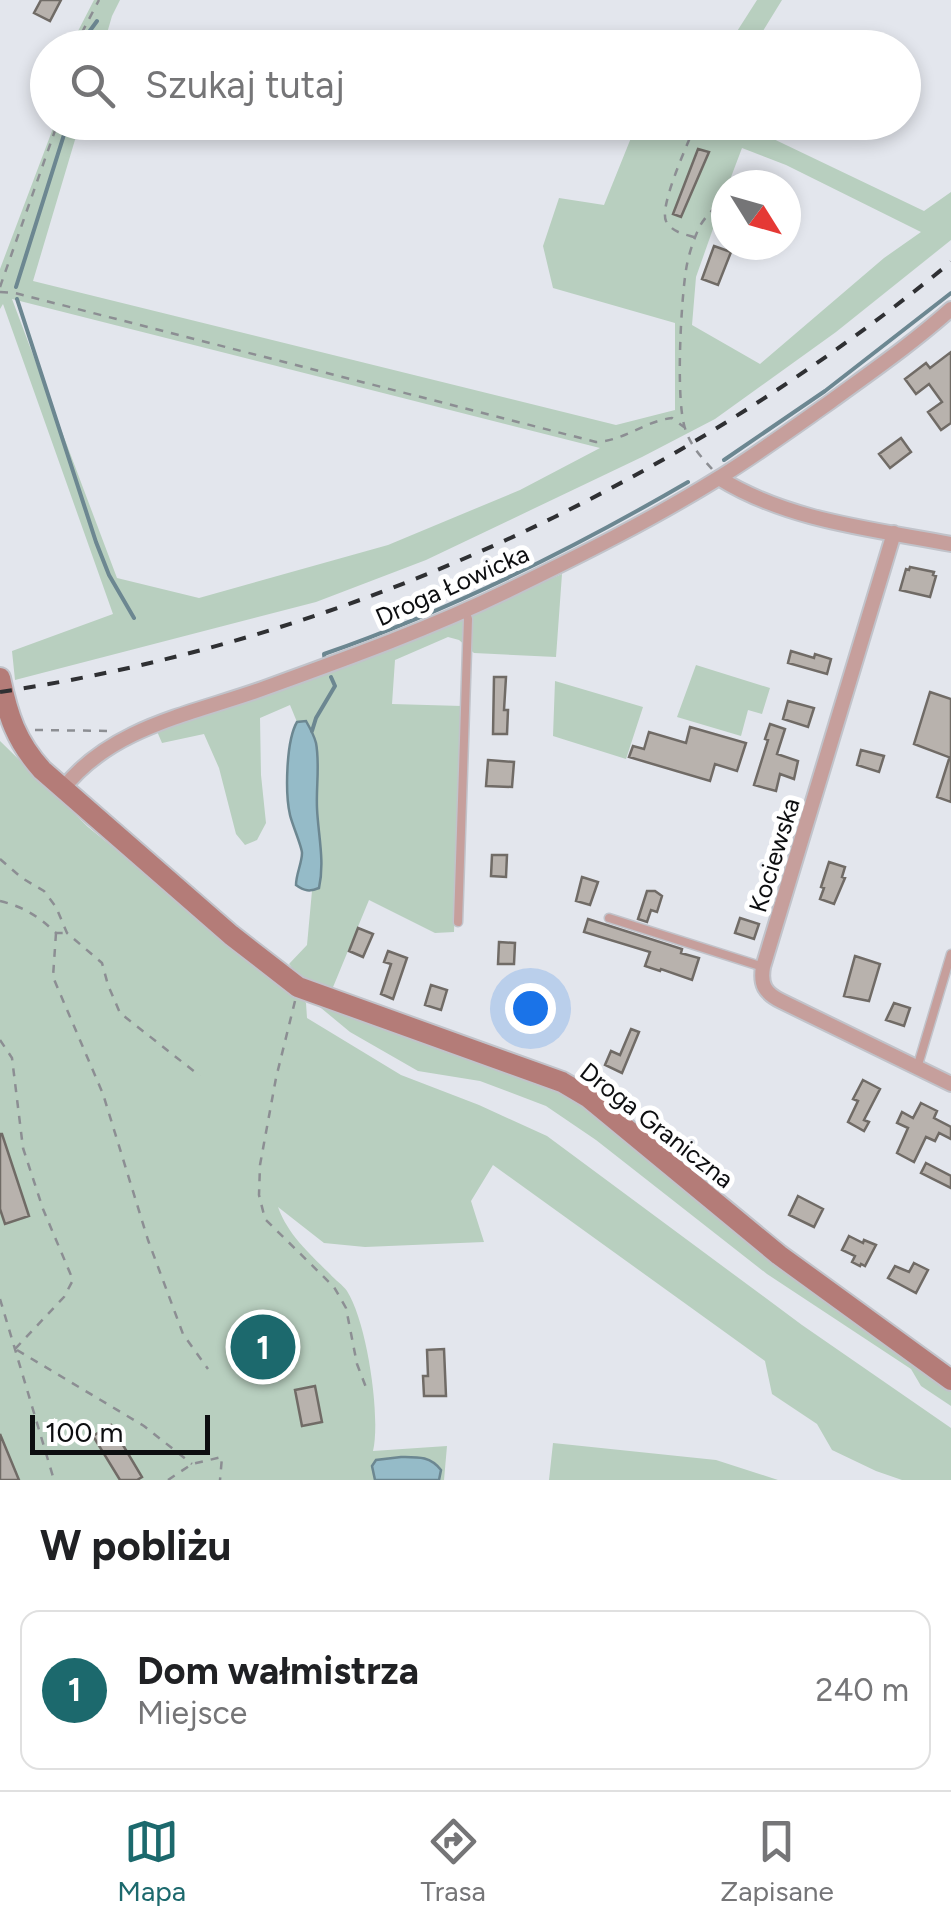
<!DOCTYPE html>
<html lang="pl">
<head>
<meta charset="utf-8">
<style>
  :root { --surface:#fff; --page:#f2f2f2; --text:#202124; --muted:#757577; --line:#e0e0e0; --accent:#1c696d }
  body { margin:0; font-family:Figtree,sans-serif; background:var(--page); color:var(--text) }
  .compass { position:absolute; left:711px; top:170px; width:90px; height:90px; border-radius:50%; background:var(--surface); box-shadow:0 5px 15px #0003; rotate:127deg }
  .scale { position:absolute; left:30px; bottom:25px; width:180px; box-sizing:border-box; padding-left:10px; border:5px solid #0d0e10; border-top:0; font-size:28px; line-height:35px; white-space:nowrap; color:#0d0e10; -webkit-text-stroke:8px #fff; paint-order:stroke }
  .you { position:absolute; left:530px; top:1008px; width:35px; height:35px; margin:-25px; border:8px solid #fff; border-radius:50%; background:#1a73e8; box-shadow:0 0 0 15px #1a73e833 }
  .badge { display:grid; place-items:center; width:65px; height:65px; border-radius:50%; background:var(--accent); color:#fff; font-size:32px; font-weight:700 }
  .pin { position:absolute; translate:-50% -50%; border:5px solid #fff; box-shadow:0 2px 10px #0006 }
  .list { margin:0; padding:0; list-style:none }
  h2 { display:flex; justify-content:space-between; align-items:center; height:130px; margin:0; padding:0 40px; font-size:42px }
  h2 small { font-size:32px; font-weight:400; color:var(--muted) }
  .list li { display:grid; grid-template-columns:65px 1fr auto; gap:30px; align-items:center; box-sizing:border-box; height:160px; margin:0 20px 20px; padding:0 20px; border:2px solid var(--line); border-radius:20px }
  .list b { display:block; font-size:38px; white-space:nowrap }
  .list p { margin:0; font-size:32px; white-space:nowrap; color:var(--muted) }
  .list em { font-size:32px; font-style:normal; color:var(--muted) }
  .icon { flex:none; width:55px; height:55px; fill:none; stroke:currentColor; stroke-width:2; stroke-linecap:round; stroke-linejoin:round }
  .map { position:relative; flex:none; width:951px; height:1480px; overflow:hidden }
  .search { position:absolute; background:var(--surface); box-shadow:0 5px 15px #0003; left:30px; right:30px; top:30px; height:110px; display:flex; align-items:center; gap:25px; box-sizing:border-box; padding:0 35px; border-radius:55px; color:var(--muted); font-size:38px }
  .sheet { height:310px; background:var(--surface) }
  nav { display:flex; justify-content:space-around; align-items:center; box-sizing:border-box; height:140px; border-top:2px solid var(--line); background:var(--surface); font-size:28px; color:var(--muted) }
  nav a { display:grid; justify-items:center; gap:5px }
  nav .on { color:var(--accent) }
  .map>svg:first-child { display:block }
  .green { fill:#b8cfbf; fill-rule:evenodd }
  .water { fill:#95bbc8; stroke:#6c8791; stroke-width:2.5 }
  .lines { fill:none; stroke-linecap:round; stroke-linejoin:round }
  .stream { stroke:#6c8791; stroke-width:4 }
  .building { fill:#b8b2ad; stroke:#706b66; stroke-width:2.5 }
  .lane-casing { stroke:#c1c3ca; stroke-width:11 }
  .street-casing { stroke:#c1c3ca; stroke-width:18 }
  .secondary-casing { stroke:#c1c3ca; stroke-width:24 }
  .path { stroke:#8c8e93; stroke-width:2.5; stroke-dasharray:8 8; stroke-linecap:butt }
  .lane { stroke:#c69f9c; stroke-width:8 }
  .street { stroke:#c69f9c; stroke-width:14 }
  .secondary { stroke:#b47c78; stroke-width:20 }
  .rail { stroke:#2f3033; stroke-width:4; stroke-dasharray:12 12; stroke-linecap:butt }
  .labels { text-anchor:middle; stroke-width:10; stroke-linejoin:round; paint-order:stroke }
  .street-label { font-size:25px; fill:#0d0e10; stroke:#fff }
</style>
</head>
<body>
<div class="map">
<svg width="951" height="1480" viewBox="0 0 951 1480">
  <rect width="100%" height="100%" fill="#e3e6ed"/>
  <path class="green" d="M 94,0 L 120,0 L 112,16 L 103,47 L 74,47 L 77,33 Z
    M 757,0 L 782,0 L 753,47 L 727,47 Z
    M 55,123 L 80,123 L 33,281 L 616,425 L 675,410 L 675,323 L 553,288 L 543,246 L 559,198 L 604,205 L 637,123 L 740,123 L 924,211 L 951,192 L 951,240 L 836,332 L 715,419 L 642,457 L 426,560 L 316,602 L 15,680 L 12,651 L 113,614 L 3,304 L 0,309 L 0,269 ZM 742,148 L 786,165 L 921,232 L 884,258 L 760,364 L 692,325 L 696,277 L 726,192 L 726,185 L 728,185 ZM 12,299 L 600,448 L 520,490 L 388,545 L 199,598 L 117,578 Z
    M 562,574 L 556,657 L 474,653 L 459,640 L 448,637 L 395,660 L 392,704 L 462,706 L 454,932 L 435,933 L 369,900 L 331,992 L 304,982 L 289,964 L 307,945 L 312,891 L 319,888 L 321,877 L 321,843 L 317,815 L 316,745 L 312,731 L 306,722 L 297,722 L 290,705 L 260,718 L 261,775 L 266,823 L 257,840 L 245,845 L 236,834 L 219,768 L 204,734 L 162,743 L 156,729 L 283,690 Z
    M 696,665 L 770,688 L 762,714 L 748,710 L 741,736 L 677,717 Z
    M 555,681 L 643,707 L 626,759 L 553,736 Z
    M 0,741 L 88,827 L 208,924 L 283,975 L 306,1003 L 307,1018 L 401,1075 L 479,1105 L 547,1136 L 802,1325 L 951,1428 L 951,1480 L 902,1480 L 876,1471 L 832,1450 L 817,1424 L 772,1394 L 765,1361 L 493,1165 L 471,1201 L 484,1242 L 365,1247 L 324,1243 L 278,1207 C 288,1235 310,1254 330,1274 C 335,1280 343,1285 347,1291 C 367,1322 381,1417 373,1451 L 447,1446 L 444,1480 L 0,1480 Z
    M 315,1003 L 558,1089 L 585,1107 L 951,1387 L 951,1406 L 921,1386 L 911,1369 L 767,1274 L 596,1140 L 546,1106 L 480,1081 L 418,1071 L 350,1032 Z
    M 553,1443 L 716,1460 L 778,1480 L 549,1480 Z"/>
  <path class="water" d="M 306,721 C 310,728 314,735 316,743 C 320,764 316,787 317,808 C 318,834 325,861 319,888 C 310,892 304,891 296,885 C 296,874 302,863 302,853 C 302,847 292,824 290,815 C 285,793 286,741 297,722 Z
    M 401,1457 C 418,1457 430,1456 441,1470 L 439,1480 L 375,1480 L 372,1466 L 376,1460 Z"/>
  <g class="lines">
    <path class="stream" d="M 85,48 L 89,32 L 97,21
      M 16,287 L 68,122
      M 17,299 L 96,542 L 109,575 L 134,618
      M 724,460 L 825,391 L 951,293
      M 325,662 L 324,654 C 451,610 571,550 688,482
      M 312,731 L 316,718 L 335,686 L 331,677"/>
  </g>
  <path class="building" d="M 41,0 L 61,0 L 50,21 L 34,13 Z
    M 698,149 L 709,152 L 681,217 L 673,214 Z
    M 714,246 L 731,252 L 718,285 L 702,279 Z
    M 951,352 L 951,423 L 941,430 L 928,412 L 942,402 L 929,384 L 916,394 L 905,379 L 926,363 L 930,368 Z
    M 901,438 L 911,452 L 890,468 L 879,454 Z
    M 910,567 L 934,572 L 933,575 L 936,576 L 930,597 L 900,590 L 906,569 L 909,570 Z
    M 791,651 L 814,658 L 815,654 L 831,659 L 827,674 L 788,663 Z
    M 494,677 L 506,677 L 504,710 L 508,710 L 507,734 L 493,734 Z
    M 930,692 L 951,699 L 951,758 L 914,744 Z
    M 788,701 L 814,708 L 808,727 L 783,719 Z
    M 770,724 L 785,729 L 777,754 L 798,761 L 794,779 L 780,774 L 776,791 L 754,785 L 768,740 L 765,739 Z
    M 690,727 L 746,743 L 737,771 L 715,764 L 710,781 L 629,757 L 633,746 L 644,749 L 649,732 L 686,743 Z
    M 861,750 L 884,756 L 879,772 L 857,765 Z
    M 949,759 L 951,760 L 951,802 L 937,797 Z
    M 488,760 L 514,762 L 512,787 L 486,786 Z
    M 492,855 L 507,855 L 506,877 L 491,876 Z
    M 829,862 L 845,867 L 842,877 L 845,878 L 834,904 L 820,899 L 824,888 L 821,887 Z
    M 582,877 L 598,882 L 590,905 L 576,901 Z
    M 647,891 L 655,891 L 662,896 L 657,912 L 651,910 L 647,922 L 638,919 Z
    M 740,918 L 759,924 L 754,939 L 735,933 Z
    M 588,919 L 682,949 L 681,953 L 699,958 L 692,980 L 661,969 L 660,971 L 645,966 L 650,952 L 584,932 Z
    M 358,928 L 373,934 L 363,957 L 349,951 Z
    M 499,942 L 515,943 L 514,964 L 498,964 Z
    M 388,951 L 407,958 L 393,999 L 381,994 L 391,964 L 384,962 Z
    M 855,956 L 880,964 L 869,1001 L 844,996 Z
    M 431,985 L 447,990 L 441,1010 L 425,1005 Z
    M 894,1003 L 910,1008 L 904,1026 L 886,1020 Z
    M 631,1029 L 639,1032 L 622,1073 L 605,1065 L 611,1051 L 620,1055 Z
    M 863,1080 L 880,1089 L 864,1120 L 869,1122 L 864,1131 L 848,1122 L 858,1101 L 853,1099 Z
    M 921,1103 L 937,1111 L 934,1118 L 951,1127 L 951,1139 L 939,1133 L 935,1141 L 926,1137 L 914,1162 L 897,1153 L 908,1128 L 897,1123 L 902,1112 L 913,1118 Z
    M 0,1134 L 2,1134 L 29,1216 L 5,1224 L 0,1209 Z
    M 926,1163 L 951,1176 L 951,1188 L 921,1173 Z
    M 798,1196 L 823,1209 L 814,1227 L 789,1215 Z
    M 849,1236 L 863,1243 L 864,1240 L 876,1245 L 865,1266 L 861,1264 L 860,1266 L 852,1262 L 855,1256 L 842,1250 Z
    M 914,1263 L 928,1270 L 916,1293 L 888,1278 L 895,1266 L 909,1272 Z
    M 251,1336 L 273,1336 L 274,1358 L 252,1358 Z
    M 444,1349 L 446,1396 L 424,1396 L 423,1376 L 428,1376 L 427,1350 Z
    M 315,1386 L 322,1422 L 302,1426 L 295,1390 Z
    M 111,1425 L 142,1477 L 137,1480 L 120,1480 L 93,1436 Z
    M 0,1434 L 19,1480 L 0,1480 Z"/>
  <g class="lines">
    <defs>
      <path id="lane" d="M 609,918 L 763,967
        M 458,922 L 468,619 L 465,610
        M 917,1068 L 951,954"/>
      <path id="street" d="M 719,478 C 788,521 872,529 951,544
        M 894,533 L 763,967 C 760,985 765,993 781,1001 L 951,1084
        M 62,790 C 110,727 192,714 262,689 C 345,659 429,629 509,590 C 579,556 651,520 717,479 C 756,455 793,428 830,402 C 871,372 913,343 951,309"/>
      <path id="secondary" d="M 0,678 C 8,716 16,741 42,770 L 231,935 L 298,987 L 562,1082 L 589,1098 L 779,1255 L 951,1380"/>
    </defs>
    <use href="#lane" class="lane-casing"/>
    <use href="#street" class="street-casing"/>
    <use href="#secondary" class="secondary-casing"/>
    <path class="path" d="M 77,48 L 78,40 L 99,0
      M 694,237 C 683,234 672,232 666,221 C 659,206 688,143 695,126
      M 0,287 L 58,122
      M 0,292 L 15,293 L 596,442 C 624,441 645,421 672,418 L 684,427
      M 712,469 C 702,458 691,446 686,431 C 675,405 681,301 686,270 C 688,256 694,238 700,226 C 706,215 717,206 726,197
      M 35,730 L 112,731
      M 0,859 L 22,878 L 44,891 L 56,907 L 67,933 L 102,963 L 108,985 L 120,1013 L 200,1076
      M 0,901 C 24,907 38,916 56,933 L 65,933
      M 56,933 L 53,977 L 103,1094 L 148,1240 L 183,1334 L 208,1369
      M 295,1001 L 276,1078 L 260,1165 L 259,1195 L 265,1219 L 334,1287 L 346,1308 L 357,1364 L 367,1390
      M 0,1040 L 12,1058 L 23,1148 L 43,1209 L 73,1280 L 64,1297 L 15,1349
      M 0,1299 L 54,1480
      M 17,1350 L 144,1426 L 192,1464
      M 168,1480 L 192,1464 L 222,1457 L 220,1480"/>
    <use href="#lane" class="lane"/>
    <use href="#street" class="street"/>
    <use href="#secondary" class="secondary"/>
    <path class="rail" d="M 0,692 C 348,640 680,484 951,262"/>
  </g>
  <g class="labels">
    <g class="street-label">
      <text transform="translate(452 585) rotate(-24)" y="9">Droga Łowicka</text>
      <text transform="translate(774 855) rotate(-73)" y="9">Kociewska</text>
      <text transform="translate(657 1125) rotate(38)" y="9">Droga Graniczna</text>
    </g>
  </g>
</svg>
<svg class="compass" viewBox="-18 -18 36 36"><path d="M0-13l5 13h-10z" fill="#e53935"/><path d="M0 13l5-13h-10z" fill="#757577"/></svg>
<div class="scale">100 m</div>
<div class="you"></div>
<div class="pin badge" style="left:263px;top:1347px">1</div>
<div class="search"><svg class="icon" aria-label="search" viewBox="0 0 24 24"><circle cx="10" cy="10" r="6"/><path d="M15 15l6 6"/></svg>Szukaj tutaj</div>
</div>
<section class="sheet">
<h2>W pobliżu<small></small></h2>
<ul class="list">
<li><span class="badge">1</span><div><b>Dom wałmistrza</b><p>Miejsce</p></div><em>240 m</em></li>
</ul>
</section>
<nav>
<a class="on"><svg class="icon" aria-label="map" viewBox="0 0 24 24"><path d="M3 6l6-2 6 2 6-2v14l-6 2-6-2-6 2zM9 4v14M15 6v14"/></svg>Mapa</a>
<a><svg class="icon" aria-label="directions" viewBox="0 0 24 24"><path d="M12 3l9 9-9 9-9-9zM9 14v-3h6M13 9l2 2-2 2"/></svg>Trasa</a>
<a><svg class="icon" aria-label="saved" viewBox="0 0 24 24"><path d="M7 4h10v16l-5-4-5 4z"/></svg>Zapisane</a>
</nav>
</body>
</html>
